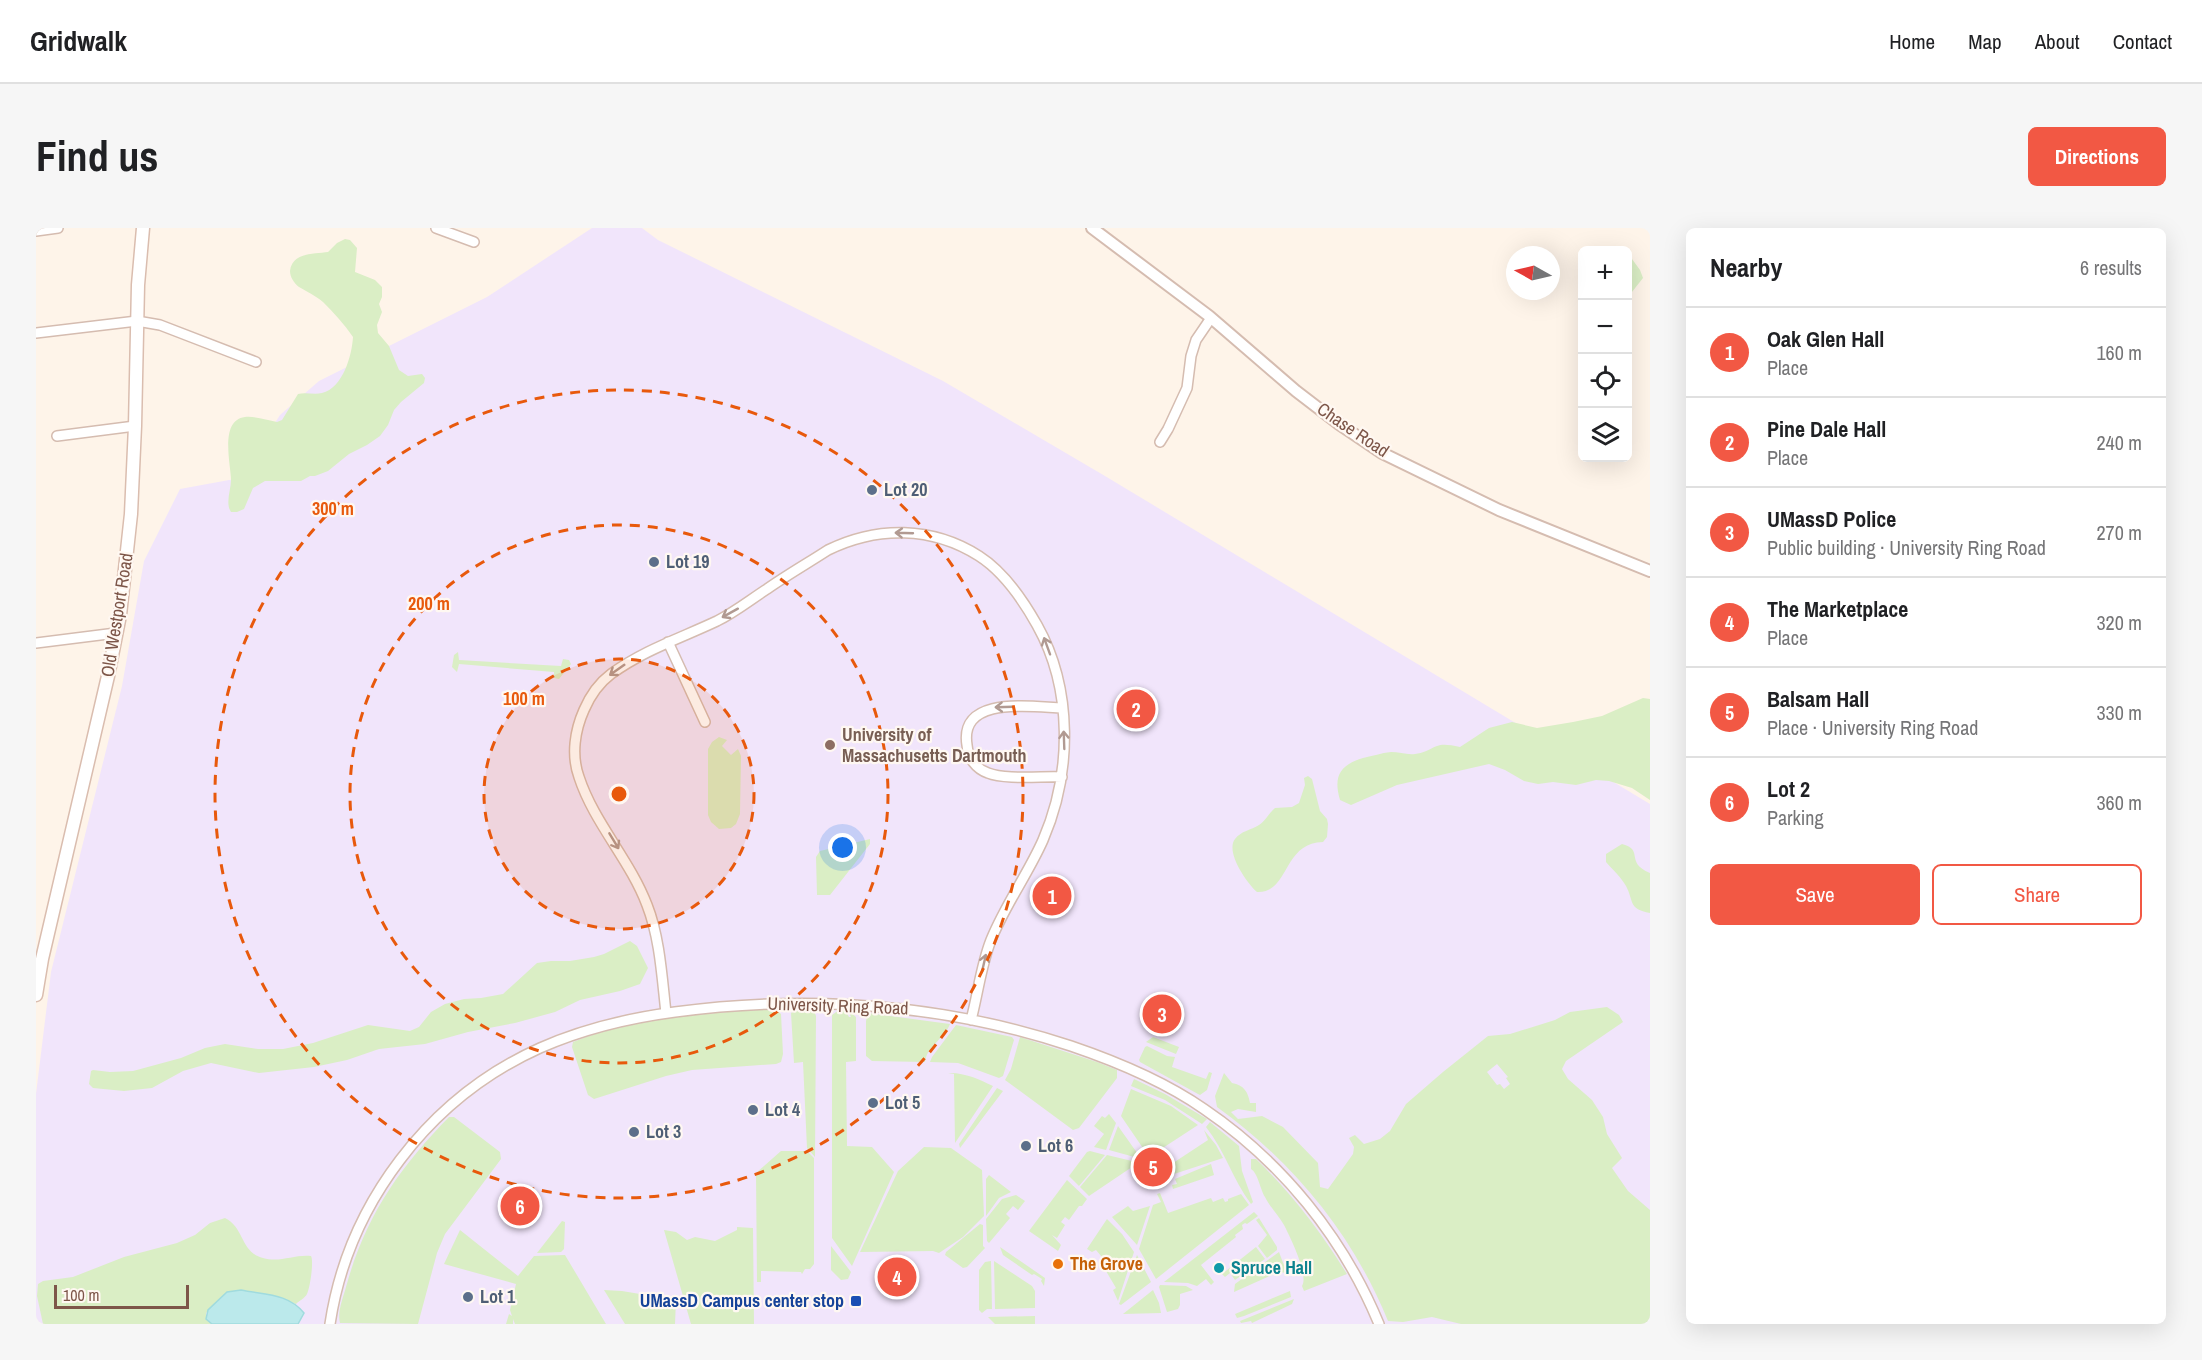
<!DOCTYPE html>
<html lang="en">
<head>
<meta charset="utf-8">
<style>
  :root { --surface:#fff; --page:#f6f6f6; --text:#202124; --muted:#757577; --line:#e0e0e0; --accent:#f25844 }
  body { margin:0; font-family:"Archivo Narrow",sans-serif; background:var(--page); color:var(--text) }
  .controls { position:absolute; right:18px; top:18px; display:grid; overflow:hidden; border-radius:9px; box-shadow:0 6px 24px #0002 }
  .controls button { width:54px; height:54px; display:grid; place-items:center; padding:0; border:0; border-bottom:2px solid var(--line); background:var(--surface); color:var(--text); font:30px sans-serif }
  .compass { position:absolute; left:1470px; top:18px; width:54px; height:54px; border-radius:50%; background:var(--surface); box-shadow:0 6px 24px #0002; rotate:278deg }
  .scale { position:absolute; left:18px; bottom:15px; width:135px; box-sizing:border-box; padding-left:6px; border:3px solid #7d5649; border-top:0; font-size:16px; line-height:21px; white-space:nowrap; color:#7d5649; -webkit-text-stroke:4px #fff8f2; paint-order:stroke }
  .you { position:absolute; left:807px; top:620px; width:21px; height:21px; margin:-15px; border:4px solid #fff; border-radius:50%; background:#1a73e8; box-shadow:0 0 0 9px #1a73e833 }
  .badge { display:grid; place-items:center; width:39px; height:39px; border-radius:50%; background:var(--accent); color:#fff; font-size:20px; font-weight:700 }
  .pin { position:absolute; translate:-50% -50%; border:3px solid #fff; box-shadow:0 2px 6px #0006 }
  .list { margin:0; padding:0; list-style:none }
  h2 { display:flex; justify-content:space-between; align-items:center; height:78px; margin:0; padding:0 24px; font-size:26px }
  h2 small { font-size:20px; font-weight:400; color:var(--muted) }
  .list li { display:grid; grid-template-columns:39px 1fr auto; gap:18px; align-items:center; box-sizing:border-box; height:90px; padding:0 24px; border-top:2px solid var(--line) }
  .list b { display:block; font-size:22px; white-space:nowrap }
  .list p { margin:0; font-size:20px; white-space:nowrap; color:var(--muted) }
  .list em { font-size:20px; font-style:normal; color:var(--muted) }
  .actions { display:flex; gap:12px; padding:18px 24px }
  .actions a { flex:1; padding:14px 0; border:2px solid var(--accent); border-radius:9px; text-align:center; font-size:21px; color:var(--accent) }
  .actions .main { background:var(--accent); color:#fff }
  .icon { flex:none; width:33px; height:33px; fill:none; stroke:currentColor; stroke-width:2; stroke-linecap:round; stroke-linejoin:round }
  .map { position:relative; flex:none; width:1614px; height:1096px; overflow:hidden; border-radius:9px }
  header { display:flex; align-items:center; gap:36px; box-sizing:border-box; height:84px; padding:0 30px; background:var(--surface); border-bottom:2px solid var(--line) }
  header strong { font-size:28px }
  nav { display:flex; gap:33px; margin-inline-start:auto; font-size:21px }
  .intro { display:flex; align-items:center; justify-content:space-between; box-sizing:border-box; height:144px; padding:0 36px }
  h1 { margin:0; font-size:42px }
  .button { padding:15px 27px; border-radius:9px; background:var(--accent); color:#fff; font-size:21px; font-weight:700 }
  main { display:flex; gap:36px; padding:0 36px }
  aside { flex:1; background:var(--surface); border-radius:9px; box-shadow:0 6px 24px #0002 }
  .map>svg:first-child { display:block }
  .education { fill:#f1e5fb }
  .green { fill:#daeec5; fill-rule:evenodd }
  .water { fill:#bbe9eb; stroke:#a0dbde; stroke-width:1.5 }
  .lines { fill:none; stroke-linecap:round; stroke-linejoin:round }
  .minor-casing { stroke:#d5bcb0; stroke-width:12 }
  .tertiary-casing { stroke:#d5bcb0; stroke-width:14 }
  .secondary-casing { stroke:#dabdaf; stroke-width:15 }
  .minor { stroke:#fff; stroke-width:9 }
  .tertiary { stroke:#fff; stroke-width:10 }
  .secondary { stroke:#fff; stroke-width:12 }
  .oneway { stroke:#b19a92 }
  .ring { fill:none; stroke:#e8590c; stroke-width:3; stroke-dasharray:10 8 }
  .service-dot { fill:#5c6f8a; stroke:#fff8f2; stroke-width:2 }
  .education-dot { fill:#8d6e63; stroke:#fff8f2; stroke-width:2 }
  .food-dot { fill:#e8710a; stroke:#fff8f2; stroke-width:2 }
  .culture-dot { fill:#0f9aa8; stroke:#fff8f2; stroke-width:2 }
  .transit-dot { fill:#1a4fb4; stroke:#fff8f2; stroke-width:2 }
  .labels { text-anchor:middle; stroke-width:4.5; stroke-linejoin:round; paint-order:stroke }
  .street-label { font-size:18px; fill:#7d5649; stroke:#fff8f2 }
  .service-label { font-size:18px; font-weight:bold; fill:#4e5e75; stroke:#fff8f2; text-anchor:start }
  .education-label { font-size:18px; font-weight:bold; fill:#785e54; stroke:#fff8f2; text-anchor:start }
  .food-label { font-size:18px; font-weight:bold; fill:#c56008; stroke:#fff8f2; text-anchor:start }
  .culture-label { font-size:18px; font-weight:bold; fill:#0d838f; stroke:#fff8f2; text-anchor:start }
  .transit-label { font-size:18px; font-weight:bold; fill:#164399; stroke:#fff8f2; text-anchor:end }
  .centre { fill:#e8590c; stroke:#fff8f2; stroke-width:3 }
  .ring-label { font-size:18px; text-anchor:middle; font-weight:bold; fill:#e8590c; stroke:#fff8f2; stroke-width:4.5; stroke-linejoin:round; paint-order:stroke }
</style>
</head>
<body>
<header>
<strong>Gridwalk</strong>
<nav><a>Home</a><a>Map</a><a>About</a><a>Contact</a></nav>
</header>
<div class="intro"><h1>Find us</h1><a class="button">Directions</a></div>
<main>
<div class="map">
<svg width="1614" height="1096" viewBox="0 0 1614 1096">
  <rect width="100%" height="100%" fill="#fef4e9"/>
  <path class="education" d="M 556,0 L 606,0 L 622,12 L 907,153 L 1069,248 L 1614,576 L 1614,1096 L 0,1096 L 0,866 L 15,744 L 86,458 L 108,333 L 144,261 L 204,250 L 244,187 L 283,153 L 451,69 Z"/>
  <path class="green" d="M 309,11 L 314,12 L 321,20 L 319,44 L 339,52 L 346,59 L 346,69 L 343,76 L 346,84 L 341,97 L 342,105 L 353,118 L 363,142 L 372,148 L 386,146 L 389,150 L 388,155 L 365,174 L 358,182 L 352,197 L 344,208 L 331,217 L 313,226 L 292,243 L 279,248 L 274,248 L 265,253 L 229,253 L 217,260 L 208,281 L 201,284 L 195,284 C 189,275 195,262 195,252 C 195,237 183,192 209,189 C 219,188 231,192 241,194 L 246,192 L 262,166 C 270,164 278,167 286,165 C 307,160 316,127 317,109 C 308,96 298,85 287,74 C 280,68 270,63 263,59 C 258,55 254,49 254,43 C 256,24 279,26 292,24 L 301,15 Z
    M 1592,30 L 1596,31 L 1604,42 L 1607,50 L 1592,69 Z
    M 422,424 L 423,432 L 525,438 L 527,431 L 533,432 L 535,436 L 523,451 L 518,450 L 518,444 L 423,436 L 421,444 L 416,439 L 418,427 Z
    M 1607,470 L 1614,471 L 1614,572 L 1596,560 L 1573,553 L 1560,552 L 1540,557 L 1517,554 L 1502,556 L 1488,553 L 1469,542 L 1453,536 L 1361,557 L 1315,577 L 1304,572 C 1297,548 1304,537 1327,530 C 1337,528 1345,525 1355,524 C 1363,524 1371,527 1379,526 C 1401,523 1395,512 1424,519 L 1453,500 L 1476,494 L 1501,500 L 1537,494 L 1566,488 Z
    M 683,509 L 691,512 L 686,518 L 695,527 L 702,521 L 705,528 L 704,586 L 700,596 L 695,600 L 683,601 L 675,594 L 672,587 L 672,521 L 676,514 Z
    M 1272,548 L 1276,551 L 1284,583 L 1291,591 L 1292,596 L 1291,609 L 1287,614 C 1246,615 1254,665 1221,664 C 1211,655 1189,624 1199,611 C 1205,603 1215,602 1223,597 C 1229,593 1233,585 1239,580 L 1256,579 L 1263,575 L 1269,557 L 1268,550 Z
    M 834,611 L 834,616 L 794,667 L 781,667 L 780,629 L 784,623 Z
    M 1586,616 C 1609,622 1588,634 1614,645 L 1614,685 C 1592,681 1598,673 1590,658 C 1585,649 1576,641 1570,634 L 1570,626 Z
    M 594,713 L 601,718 L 612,740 L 604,756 L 584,763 L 544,772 L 519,784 L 479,795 L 432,804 L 389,816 L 343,821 L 311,832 L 278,839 L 223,845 L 175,835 L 147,843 L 116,860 L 88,863 L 57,860 L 53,856 L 55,843 L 57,842 L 74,844 L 97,843 L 145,830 L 169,820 L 189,816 L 222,821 L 247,821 L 277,815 L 332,797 L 374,803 L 383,799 L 395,784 L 409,776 L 428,771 L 445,770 L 467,766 L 501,735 L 515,733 L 534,733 L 558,729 L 568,726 Z
    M 1571,779 L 1583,787 L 1587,794 L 1530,833 L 1526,841 L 1532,851 L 1556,872 L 1567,889 L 1571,906 L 1586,930 L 1576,940 L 1592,963 L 1614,982 L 1614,1096 L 1425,1096 L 1396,1089 L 1367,1094 L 1352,1093 C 1316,1005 1257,934 1181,879 L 1179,868 L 1188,845 L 1196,855 C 1208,857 1212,864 1214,875 L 1220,875 L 1220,884 L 1202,881 L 1195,884 L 1202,891 L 1226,888 L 1247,899 L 1282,935 L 1284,959 L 1292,961 L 1317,926 L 1318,919 L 1313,910 L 1319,907 L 1328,916 L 1344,911 L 1354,903 L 1370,876 L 1407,844 L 1452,808 L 1474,806 L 1519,792 L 1534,784 ZM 1461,836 L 1472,849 L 1470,850 L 1474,856 L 1468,861 L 1464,856 L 1461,857 L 1451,844 Z
    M 767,780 L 778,783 L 780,788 L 779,929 L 771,920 L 767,834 L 758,835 L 755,785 L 759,782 Z
    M 739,781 L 745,786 L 747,826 L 745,834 L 740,836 L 656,842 L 630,848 L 558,871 L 552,867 L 536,819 L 537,814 C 594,791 677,784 739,781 Z
    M 803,782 L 809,782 L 813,789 L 815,789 L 812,782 L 820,789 L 820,833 L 810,834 L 811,918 L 836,919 L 858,944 L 816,1038 L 796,1010 L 796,787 Z
    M 832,785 L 914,796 C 909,810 890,819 889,834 L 836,833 L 830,828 L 830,793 Z
    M 920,797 L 976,809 L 978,812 L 967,848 L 963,850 L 922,835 L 894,834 L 896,829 Z
    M 984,809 L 1061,834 L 1081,842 L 1081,850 L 1043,900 L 1037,902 L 969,852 L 975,841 Z
    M 1117,809 L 1143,819 L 1140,826 L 1110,814 Z
    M 1111,818 L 1131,828 L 1139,829 L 1136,839 L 1170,851 L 1173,844 L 1176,845 L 1171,862 L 1164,867 L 1162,866 L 1104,834 L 1103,832 L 1109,819 Z
    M 912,845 C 927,844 943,851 957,858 L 919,915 L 918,846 Z
    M 1098,851 L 1129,866 L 1171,891 L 1166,896 L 1129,872 L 1095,858 Z
    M 961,860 L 967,863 L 924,920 L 923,916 Z
    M 1095,861 L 1135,878 L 1162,897 L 1113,929 L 1085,888 Z
    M 1073,886 L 1080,895 L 1070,922 L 1058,919 L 1068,906 L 1058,898 L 1066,888 L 1069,890 Z
    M 413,889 L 418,889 L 464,924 L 465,931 L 409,1006 L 401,1025 L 382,1096 L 304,1095 C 301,1084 307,1070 310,1059 C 329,989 363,940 413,889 Z
    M 1174,894 L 1203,918 L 1206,943 L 1217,974 L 1215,976 C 1197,952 1189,923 1170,899 Z
    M 1082,898 L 1104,929 L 1102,930 L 1073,922 Z
    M 1168,902 L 1180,917 L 1187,930 L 1135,947 L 1134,944 L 1130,945 L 1128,941 L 1172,912 Z
    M 888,919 L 915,920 L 946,942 L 948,988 L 927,1009 L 903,1025 L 897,1023 L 824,1024 L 862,943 Z
    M 745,923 L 771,923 L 778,930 L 778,1036 L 774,1041 L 769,1041 L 766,1046 L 765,1044 L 725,1043 L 725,1054 L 721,1054 L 720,945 Z
    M 1054,923 L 1069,927 L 1043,958 L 1033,948 L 1051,924 Z
    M 1071,927 L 1096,933 L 1099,937 L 1053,968 L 1044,959 Z
    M 1215,931 L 1220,931 C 1256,966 1285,1004 1311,1046 L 1268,1063 L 1266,1058 C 1273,1047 1254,1009 1248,997 C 1242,987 1234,979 1229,969 C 1224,961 1222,945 1215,941 Z
    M 1175,936 L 1178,947 L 1137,961 L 1136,957 L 1141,956 L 1139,951 Z
    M 953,947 L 975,964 L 963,970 L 950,988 L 950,951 Z
    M 1031,952 L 1051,971 L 1046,978 L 1043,978 L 1033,992 L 1029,989 L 1025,994 L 1029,997 L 1021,1010 L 1016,1007 L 1025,1017 L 1022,1023 L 993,1003 Z
    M 1124,965 L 1132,985 L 1175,970 L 1177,974 L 1187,970 L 1189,974 L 1192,973 L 1192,971 L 1205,966 L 1213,977 L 1120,1051 L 1103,1021 L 1117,977 L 1125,974 L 1121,966 Z
    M 980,967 L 989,973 L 982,982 L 977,978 L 970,986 L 974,990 L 953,1015 L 951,1013 L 950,991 L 966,971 Z
    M 1092,978 L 1097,983 L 1114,978 L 1101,1017 L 1076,989 Z
    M 1218,984 L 1222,988 L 1211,996 L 1209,995 L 1206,997 L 1207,1001 L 1199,1007 L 1200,1009 L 1165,1037 L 1178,1054 L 1175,1057 L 1170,1051 L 1161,1058 L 1152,1055 L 1128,1054 Z
    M 189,990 C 209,1000 204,1024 227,1030 C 244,1035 259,1026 275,1028 C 278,1033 274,1060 271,1066 C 269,1070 263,1073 260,1076 C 238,1066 215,1061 191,1064 L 170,1085 L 170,1091 L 176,1096 L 7,1096 L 1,1068 L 2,1056 L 7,1053 L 37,1049 L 88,1029 L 141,1015 L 159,1007 L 174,995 Z
    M 1223,990 L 1241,1019 L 1241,1022 L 1231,1030 L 1222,1018 L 1231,1007 L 1220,992 Z
    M 1071,991 L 1086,1006 L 1098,1024 L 1082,1073 L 1077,1062 L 1080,1060 L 1070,1043 L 1075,1040 L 1060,1022 L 1056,1024 L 1051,1021 Z
    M 526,993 L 529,994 L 528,1021 L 525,1024 L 501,1025 Z
    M 944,996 L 947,997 L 947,1018 L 949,1020 L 931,1039 L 927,1040 L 909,1027 L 910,1024 Z
    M 701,999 L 717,1000 L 718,1096 L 655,1096 L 628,1002 L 640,1004 L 651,1012 L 659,1009 L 679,1013 L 701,1002 Z
    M 424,1002 L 482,1048 L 498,1028 L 529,1027 L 570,1096 L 479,1096 L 477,1091 L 477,1096 L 470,1096 L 473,1086 L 476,1088 L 474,1082 L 480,1056 L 408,1036 Z
    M 795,1018 L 815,1044 L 812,1051 L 805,1052 L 795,1042 Z
    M 964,1019 L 1009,1050 L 1008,1058 L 1005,1053 L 1006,1051 L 998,1046 L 996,1047 L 967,1027 Z
    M 1220,1019 L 1229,1031 L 1199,1052 L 1194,1045 L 1189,1049 L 1186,1046 Z
    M 1243,1024 L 1251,1045 L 1243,1044 L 1198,1064 L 1199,1056 Z
    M 1101,1027 L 1115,1054 L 1085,1077 L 1083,1076 Z
    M 955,1033 L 956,1081 L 951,1081 L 946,1085 L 943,1082 L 943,1042 L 949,1034 Z
    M 958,1033 L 996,1058 L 999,1063 L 999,1080 L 959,1081 Z
    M 1124,1057 L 1150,1058 L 1157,1062 L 1144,1066 L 1144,1077 L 1142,1081 L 1131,1084 L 1123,1059 Z
    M 568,1062 L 586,1063 L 640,1072 L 639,1096 L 589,1096 Z
    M 1117,1062 L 1123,1075 L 1125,1085 L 1087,1086 Z
    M 1254,1063 L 1255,1069 L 1208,1088 L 1201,1090 L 1199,1086 Z
    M 1258,1071 L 1256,1076 L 1216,1095 L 1215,1093 L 1205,1095 L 1204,1093 Z
    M 999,1088 L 999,1096 L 959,1096 L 952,1089 Z"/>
  <path class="water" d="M 205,1062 C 228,1067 252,1065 268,1085 L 262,1096 L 176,1096 L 170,1091 L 172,1082 L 191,1064 Z"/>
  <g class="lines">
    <defs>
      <path id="minor" d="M 400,0 L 438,14
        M 0,3 L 22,0
        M 0,105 L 101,93 L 124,97 L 220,134
        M 21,208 L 99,198
        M 1124,214 L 1132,201 L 1151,160 L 1155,128 L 1160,112 L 1175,90
        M 632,414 L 669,494
        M 0,415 L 80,405
        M 1026,549 C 1007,548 969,552 952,545 C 940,541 932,530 931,517 C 923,467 996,479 1026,480
        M 630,785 C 626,750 624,710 611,677 C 594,632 558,595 543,549 C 535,527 539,502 548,482 C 554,468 563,455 575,446 C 608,422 645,410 681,393 C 699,384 714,372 731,361 C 751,347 772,335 792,322 C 841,298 896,298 943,328 C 968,344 987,372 1001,397 C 1037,461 1036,545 1007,612 C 992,646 969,677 955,712 C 945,737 942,766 935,792
        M 294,1096 C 312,976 393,870 504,820 C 547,801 593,790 639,784 C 775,766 905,775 1035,818 C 1082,834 1128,853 1168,881 C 1246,934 1307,1009 1343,1096"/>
      <path id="tertiary" d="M 1056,0 L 1173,88 L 1260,163 L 1303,196 L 1346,225 L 1463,282 L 1614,343"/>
      <path id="secondary" d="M 0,767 L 6,731 L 72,448 L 84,387 L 95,286 L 99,198 L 102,57 L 107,0"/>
    </defs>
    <use href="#minor" class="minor-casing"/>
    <use href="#tertiary" class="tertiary-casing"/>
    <use href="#secondary" class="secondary-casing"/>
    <use href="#minor" class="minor"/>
    <use href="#tertiary" class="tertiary"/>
    <use href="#secondary" class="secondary"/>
  </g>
  <defs><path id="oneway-shaft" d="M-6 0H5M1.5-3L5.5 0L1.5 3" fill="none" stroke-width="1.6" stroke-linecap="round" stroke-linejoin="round" transform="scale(1.5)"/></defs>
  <g class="oneway">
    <use href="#oneway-shaft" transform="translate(868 305) rotate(-178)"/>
    <use href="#oneway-shaft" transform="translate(694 385) rotate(151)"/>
    <use href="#oneway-shaft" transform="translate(1011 418) rotate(-110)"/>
    <use href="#oneway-shaft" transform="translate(581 442) rotate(145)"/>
    <use href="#oneway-shaft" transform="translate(968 479) rotate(178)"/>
    <use href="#oneway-shaft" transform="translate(1028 512) rotate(-92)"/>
    <use href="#oneway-shaft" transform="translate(578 613) rotate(59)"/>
    <use href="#oneway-shaft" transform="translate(948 735) rotate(-77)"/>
  </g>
  <circle cx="583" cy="566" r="135" fill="#e8590c" fill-opacity=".12"/>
  <g class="ring">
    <circle cx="583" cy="566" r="135"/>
    <circle cx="583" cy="566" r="269"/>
    <circle cx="583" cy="566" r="404"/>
  </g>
  <g class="service-dot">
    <circle cx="836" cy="262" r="6"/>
    <circle cx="618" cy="334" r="6"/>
    <circle cx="837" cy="875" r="6"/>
    <circle cx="717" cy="882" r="6"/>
    <circle cx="598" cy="904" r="6"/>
    <circle cx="990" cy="918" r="6"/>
    <circle cx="432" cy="1069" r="6"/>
  </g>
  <circle class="education-dot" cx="794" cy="517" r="6"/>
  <circle class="food-dot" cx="1022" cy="1036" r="6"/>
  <circle class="culture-dot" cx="1183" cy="1040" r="6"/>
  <rect class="transit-dot" x="814" y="1067" width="12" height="12" rx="3"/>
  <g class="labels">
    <g class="street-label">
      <text transform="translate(1317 202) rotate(34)" y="6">Chase Road</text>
      <text transform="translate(81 387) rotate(-81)" y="6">Old Westport Road</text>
      <text transform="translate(802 778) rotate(2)" y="6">University Ring Road</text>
    </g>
    <g class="service-label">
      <text x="848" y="268">Lot 20</text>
      <text x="630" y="340">Lot 19</text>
      <text x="849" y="881">Lot 5</text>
      <text x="729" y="888">Lot 4</text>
      <text x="610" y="910">Lot 3</text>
      <text x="1002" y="924">Lot 6</text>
      <text x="444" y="1075">Lot 1</text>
    </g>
    <g class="education-label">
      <text x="806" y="513">University of<tspan x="806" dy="21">Massachusetts Dartmouth</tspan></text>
    </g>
    <g class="food-label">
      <text x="1034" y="1042">The Grove</text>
    </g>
    <g class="culture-label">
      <text x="1195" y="1046">Spruce Hall</text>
    </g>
    <g class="transit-label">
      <text x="808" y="1079">UMassD Campus center stop</text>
    </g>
  </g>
  <circle cx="583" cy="566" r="9" class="centre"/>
  <g class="ring-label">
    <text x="297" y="287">300 m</text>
    <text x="393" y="382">200 m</text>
    <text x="488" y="477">100 m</text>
  </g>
</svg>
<div class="controls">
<button>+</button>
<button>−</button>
<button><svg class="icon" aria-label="locate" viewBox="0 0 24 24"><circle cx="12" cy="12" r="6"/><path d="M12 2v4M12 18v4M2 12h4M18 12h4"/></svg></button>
<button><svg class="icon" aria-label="layers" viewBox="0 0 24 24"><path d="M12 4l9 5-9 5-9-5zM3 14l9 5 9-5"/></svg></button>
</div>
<svg class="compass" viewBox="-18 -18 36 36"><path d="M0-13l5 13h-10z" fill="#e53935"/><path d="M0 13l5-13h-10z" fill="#757577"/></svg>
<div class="scale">100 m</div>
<div class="you"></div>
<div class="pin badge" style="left:1016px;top:668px">1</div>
<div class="pin badge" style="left:1100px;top:481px">2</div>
<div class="pin badge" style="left:1126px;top:786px">3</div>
<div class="pin badge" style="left:861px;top:1049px">4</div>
<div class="pin badge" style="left:1117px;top:939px">5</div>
<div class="pin badge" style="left:484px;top:978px">6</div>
</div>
<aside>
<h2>Nearby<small>6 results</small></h2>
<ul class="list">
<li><span class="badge">1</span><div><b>Oak Glen Hall</b><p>Place</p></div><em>160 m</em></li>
<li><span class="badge">2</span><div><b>Pine Dale Hall</b><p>Place</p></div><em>240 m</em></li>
<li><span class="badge">3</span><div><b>UMassD Police</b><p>Public building · University Ring Road</p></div><em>270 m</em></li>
<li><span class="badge">4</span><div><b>The Marketplace</b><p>Place</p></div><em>320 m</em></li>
<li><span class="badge">5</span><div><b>Balsam Hall</b><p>Place · University Ring Road</p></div><em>330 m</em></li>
<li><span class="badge">6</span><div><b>Lot 2</b><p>Parking</p></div><em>360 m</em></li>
</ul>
<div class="actions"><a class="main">Save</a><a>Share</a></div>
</aside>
</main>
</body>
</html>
